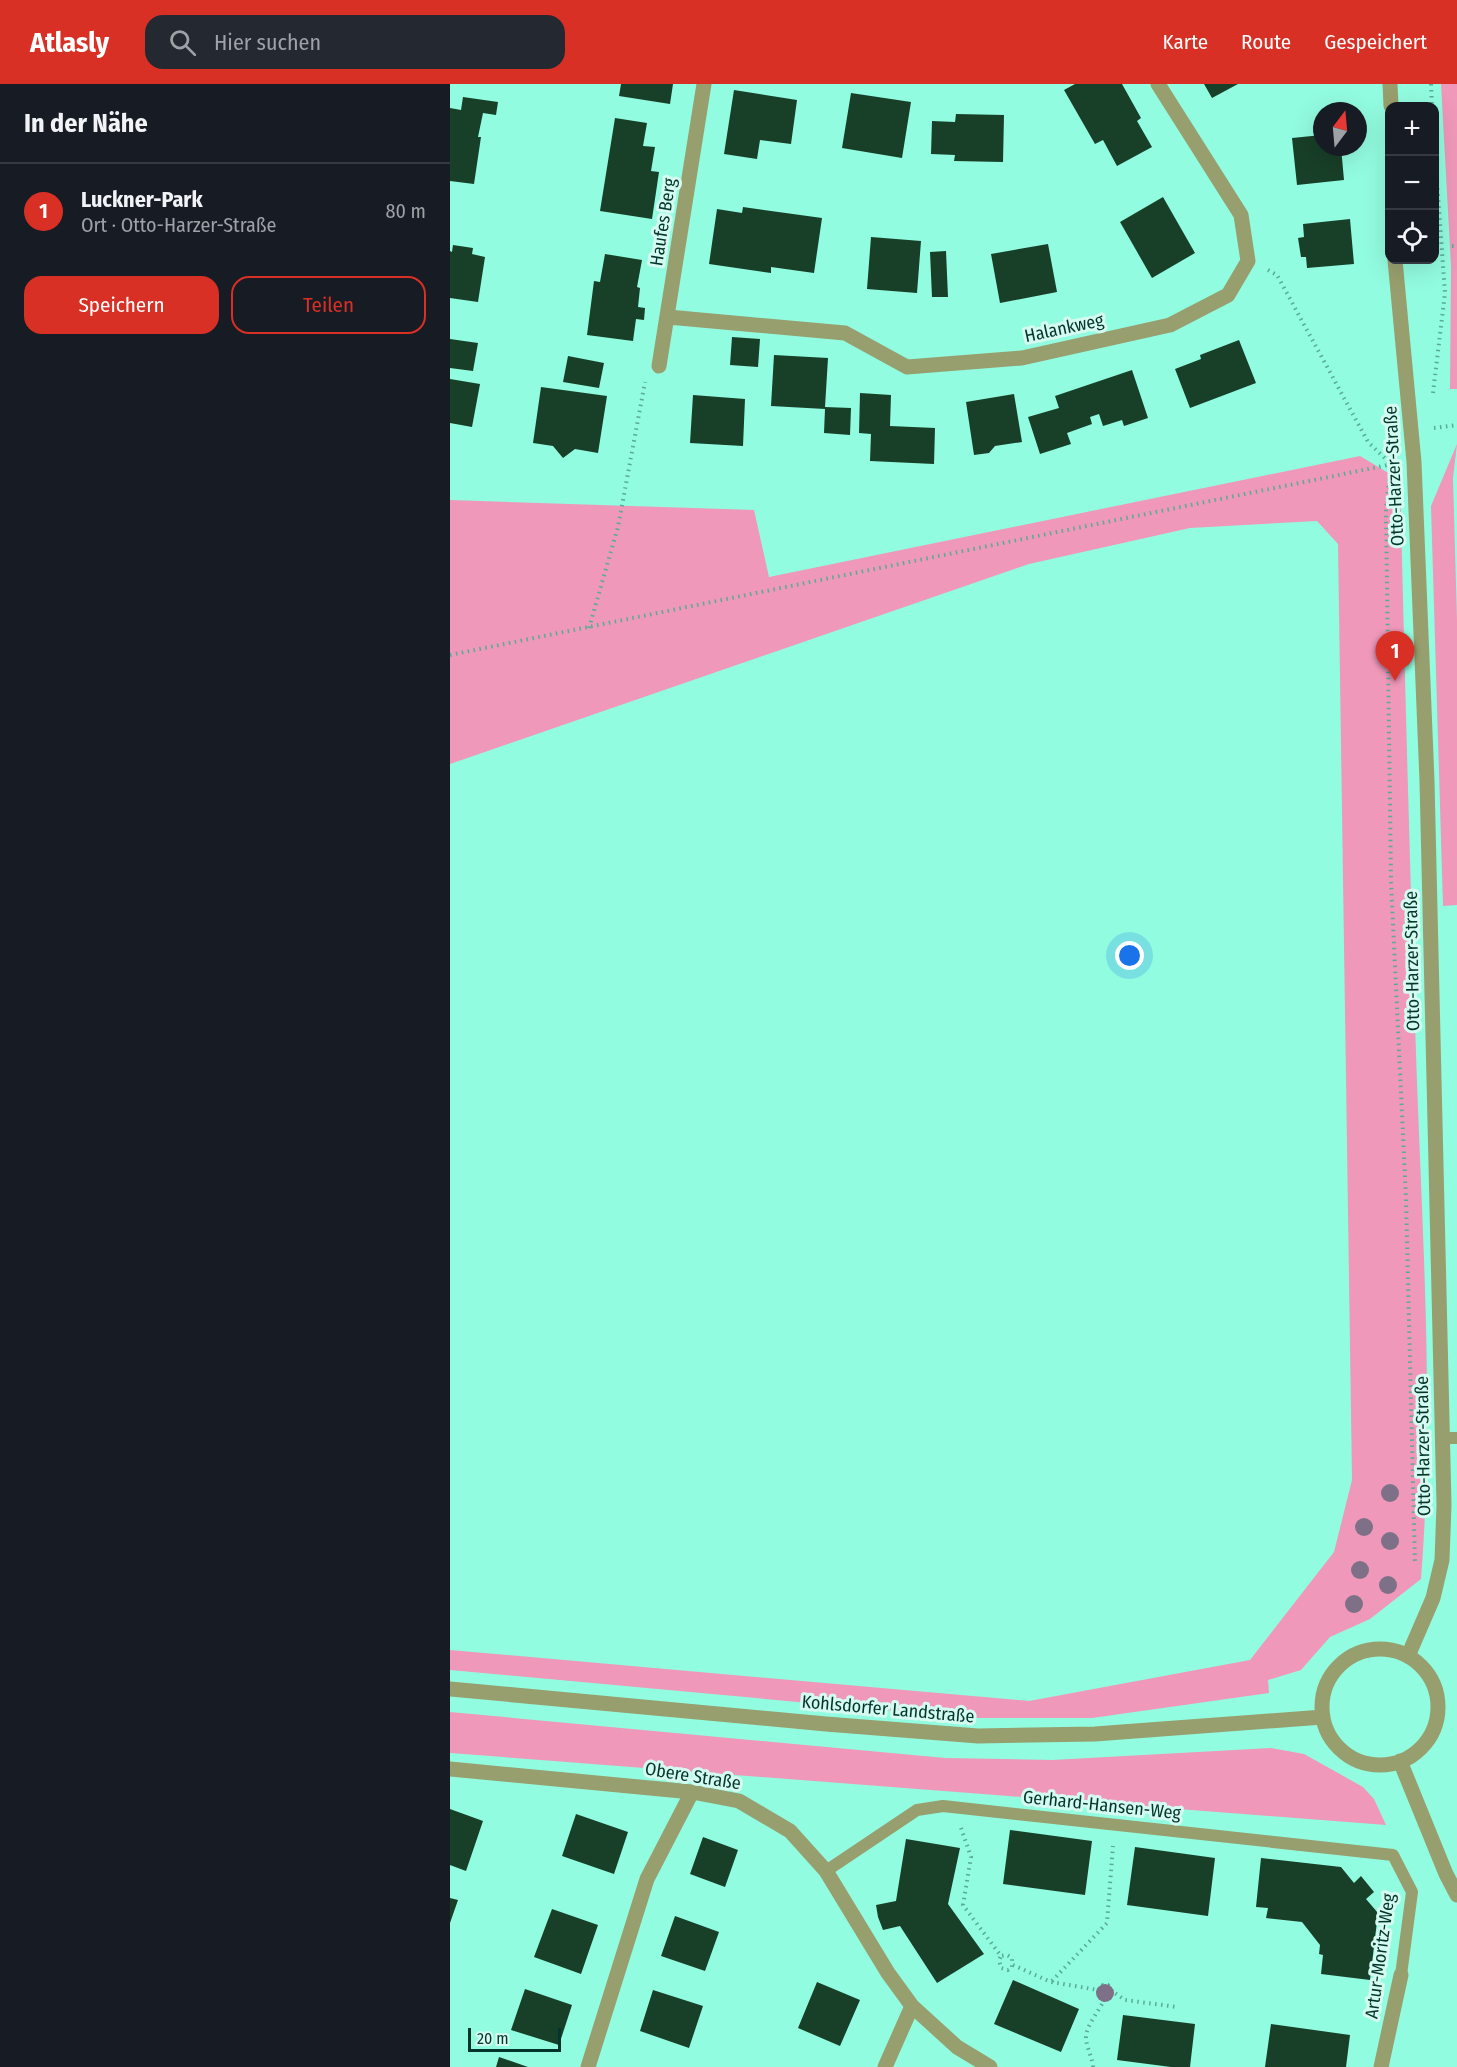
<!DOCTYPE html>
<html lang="de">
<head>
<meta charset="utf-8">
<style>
  :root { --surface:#171b24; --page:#242831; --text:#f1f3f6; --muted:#9ea1a6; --line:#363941; --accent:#d93025 }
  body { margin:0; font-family:"Fira Sans Condensed",sans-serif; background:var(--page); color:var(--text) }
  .controls { position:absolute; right:18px; top:18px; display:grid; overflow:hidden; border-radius:12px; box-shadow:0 6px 24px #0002 }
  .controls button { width:54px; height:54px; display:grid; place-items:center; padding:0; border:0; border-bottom:2px solid var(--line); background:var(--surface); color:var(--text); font:30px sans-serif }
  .compass { position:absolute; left:863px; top:18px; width:54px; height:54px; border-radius:50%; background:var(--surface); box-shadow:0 6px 24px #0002; rotate:16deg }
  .scale { position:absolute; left:18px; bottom:15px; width:93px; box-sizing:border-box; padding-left:6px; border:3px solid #03352b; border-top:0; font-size:16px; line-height:21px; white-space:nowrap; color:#03352b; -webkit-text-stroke:4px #d5fbf0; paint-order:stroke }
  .you { position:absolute; left:680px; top:872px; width:21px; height:21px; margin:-15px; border:4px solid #fff; border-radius:50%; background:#1a73e8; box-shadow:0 0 0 9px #1a73e833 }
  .badge { display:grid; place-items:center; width:39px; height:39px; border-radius:50%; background:var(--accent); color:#fff; font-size:20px; font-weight:700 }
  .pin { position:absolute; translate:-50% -50px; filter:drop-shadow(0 2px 3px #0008) }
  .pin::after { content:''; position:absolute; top:32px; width:21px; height:18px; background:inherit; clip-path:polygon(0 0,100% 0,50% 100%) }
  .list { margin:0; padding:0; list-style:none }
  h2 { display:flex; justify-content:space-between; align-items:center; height:78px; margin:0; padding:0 24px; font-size:26px }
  h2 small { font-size:20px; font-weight:400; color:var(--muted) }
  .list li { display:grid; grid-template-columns:39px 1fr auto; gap:18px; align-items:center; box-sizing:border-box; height:96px; padding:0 24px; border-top:2px solid var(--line) }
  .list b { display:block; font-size:22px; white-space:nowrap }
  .list p { margin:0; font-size:20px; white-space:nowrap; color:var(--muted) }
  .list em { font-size:20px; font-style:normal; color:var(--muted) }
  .actions { display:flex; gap:12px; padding:18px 24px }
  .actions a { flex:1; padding:14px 0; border:2px solid var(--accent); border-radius:18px; text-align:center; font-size:21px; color:var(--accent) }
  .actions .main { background:var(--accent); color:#fff }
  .icon { flex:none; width:33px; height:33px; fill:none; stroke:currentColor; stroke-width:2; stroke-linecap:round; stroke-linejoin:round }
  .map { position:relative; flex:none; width:1007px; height:1983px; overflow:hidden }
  header { display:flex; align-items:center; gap:36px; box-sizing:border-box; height:84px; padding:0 30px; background:var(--accent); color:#fff }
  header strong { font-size:28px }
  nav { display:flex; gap:33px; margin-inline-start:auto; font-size:21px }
  .search { width:420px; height:54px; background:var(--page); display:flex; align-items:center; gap:15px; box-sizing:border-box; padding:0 21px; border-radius:18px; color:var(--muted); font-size:22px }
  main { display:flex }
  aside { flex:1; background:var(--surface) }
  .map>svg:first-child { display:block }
  .green { fill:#ef98ba }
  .building { fill:#183f28 }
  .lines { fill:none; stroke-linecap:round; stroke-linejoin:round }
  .path { stroke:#58ab96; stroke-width:4; stroke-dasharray:1.5 4.5; stroke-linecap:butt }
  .service { stroke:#989f6e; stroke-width:12 }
  .minor { stroke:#989f6e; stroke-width:15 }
  .tertiary { stroke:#989f6e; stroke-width:15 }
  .tree { fill:#7e7187 }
  .labels { text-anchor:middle; stroke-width:6; stroke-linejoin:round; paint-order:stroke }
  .street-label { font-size:18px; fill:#03352b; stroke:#d5fbf0 }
</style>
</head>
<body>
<header>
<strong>Atlasly</strong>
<div class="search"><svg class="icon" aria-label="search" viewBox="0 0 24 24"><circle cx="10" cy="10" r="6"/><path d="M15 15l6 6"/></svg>Hier suchen</div>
<nav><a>Karte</a><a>Route</a><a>Gespeichert</a></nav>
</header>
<main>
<aside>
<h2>In der Nähe<small></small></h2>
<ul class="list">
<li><span class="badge">1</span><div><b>Luckner-Park</b><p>Ort · Otto-Harzer-Straße</p></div><em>80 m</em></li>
</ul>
<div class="actions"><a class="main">Speichern</a><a>Teilen</a></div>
</aside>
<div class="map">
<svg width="1007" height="1983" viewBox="0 0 1007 1983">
  <rect width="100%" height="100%" fill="#92fce0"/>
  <path class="green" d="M 991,0 L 1007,0 L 1007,305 L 1000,305 L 1001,182 Z
    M 1007,360 L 1003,394 L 1007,536 L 1007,821 L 993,822 L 981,422 Z
    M 910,372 L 950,396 C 955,596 960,797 967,998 C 973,1163 984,1330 971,1495 L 920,1535 L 880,1553 L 851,1586 L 818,1596 L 819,1609 L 642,1634 L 522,1634 L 0,1586 L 0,1566 L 579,1617 L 800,1576 L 884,1468 L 902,1396 L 888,460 L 867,437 L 740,444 L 579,480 L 0,680 L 0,416 L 304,426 L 319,493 Z
    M 0,1628 L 495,1674 L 602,1676 L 821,1664 L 854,1670 L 913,1703 L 924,1715 L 936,1741 L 0,1669 Z"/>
  <path class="building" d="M 171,0 L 223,0 L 220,20 L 169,12 Z
    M 625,0 L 672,0 L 691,34 L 687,37 L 702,63 L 667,82 L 653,56 L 645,60 L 614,6 Z
    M 754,0 L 788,0 L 762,14 Z
    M 284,6 L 347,16 L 341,60 L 310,56 L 307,75 L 274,70 Z
    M 401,9 L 461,18 L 452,74 L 392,64 Z
    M 13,13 L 48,18 L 46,31 L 33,29 L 28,53 L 31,53 L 24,100 L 0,97 L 0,24 L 11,26 Z
    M 506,30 L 554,31 L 553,78 L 504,77 L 505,71 L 481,70 L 482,37 L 505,38 Z
    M 165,34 L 197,39 L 193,62 L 205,63 L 201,87 L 209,88 L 202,135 L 150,127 Z
    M 872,51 L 872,63 L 891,63 L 894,96 L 847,101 L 842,54 Z
    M 713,113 L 745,169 L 702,194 L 670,138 Z
    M 293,123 L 372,134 L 364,189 L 321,183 L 321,189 L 259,180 L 267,125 L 292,129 Z
    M 900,135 L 904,180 L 857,184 L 856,173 L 851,173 L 848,154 L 854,153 L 853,140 Z
    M 421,153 L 471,157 L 467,209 L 417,205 Z
    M 598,160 L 607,208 L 550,219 L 541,170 Z
    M 3,161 L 23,164 L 22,170 L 35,173 L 28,218 L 0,214 L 0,167 L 2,168 Z
    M 496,167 L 498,213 L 482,213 L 480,168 Z
    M 155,170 L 192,176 L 187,203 L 190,204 L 188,223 L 195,224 L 194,236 L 186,235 L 183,257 L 137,251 L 144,197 L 150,198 Z
    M 282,253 L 310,255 L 308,283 L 280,281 Z
    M 0,255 L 28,259 L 23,287 L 0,284 Z
    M 789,256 L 806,299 L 740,324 L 725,285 L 751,275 L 750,271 Z
    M 324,271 L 378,274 L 375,323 L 401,324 L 400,351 L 374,349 L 375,325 L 321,322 Z
    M 118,272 L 154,279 L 149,304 L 113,298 Z
    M 682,286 L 698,334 L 674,342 L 672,336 L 653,342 L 649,330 L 640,333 L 642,340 L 617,349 L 621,360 L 590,370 L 578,333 L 609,324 L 605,312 Z
    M 0,295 L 30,300 L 22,343 L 0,339 Z
    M 91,303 L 157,312 L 148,369 L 125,365 L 113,374 L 103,362 L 83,359 Z
    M 410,309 L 441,311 L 440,342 L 485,344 L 484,380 L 420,377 L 421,350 L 409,349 Z
    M 564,310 L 572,358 L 545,362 L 539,369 L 524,371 L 516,318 Z
    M 243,311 L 295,315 L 293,362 L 240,359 Z
    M 0,1725 L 33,1737 L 16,1787 L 0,1781 Z
    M 126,1730 L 178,1748 L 164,1790 L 112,1772 Z
    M 560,1746 L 642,1757 L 635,1811 L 553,1800 Z
    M 253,1753 L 288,1766 L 275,1803 L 240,1790 Z
    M 456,1755 L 510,1764 L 498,1820 L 534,1870 L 487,1899 L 450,1842 L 433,1846 L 428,1833 L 426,1821 L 446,1817 Z
    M 685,1763 L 765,1774 L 758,1832 L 677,1821 Z
    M 811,1774 L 891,1783 L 904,1799 L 911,1792 L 924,1808 L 916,1815 L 928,1829 L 920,1896 L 871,1890 L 873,1871 L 869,1870 L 870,1861 L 852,1838 L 816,1834 L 818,1824 L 806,1823 Z
    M 0,1814 L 8,1816 L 0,1839 Z
    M 102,1825 L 148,1841 L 131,1890 L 84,1873 Z
    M 225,1832 L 269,1848 L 255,1887 L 211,1872 Z
    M 563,1896 L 629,1925 L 611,1968 L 544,1940 Z
    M 367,1898 L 410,1916 L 390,1962 L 348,1944 Z
    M 75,1905 L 122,1921 L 109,1961 L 61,1946 Z
    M 203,1906 L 253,1922 L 239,1964 L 190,1947 Z
    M 673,1931 L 745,1940 L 740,1983 L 721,1983 L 667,1976 Z
    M 821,1940 L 900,1951 L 896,1983 L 815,1983 Z
    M 49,1973 L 78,1983 L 46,1983 Z"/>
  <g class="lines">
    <path class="path" d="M 981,0 L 982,22
      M 1002,162 L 1007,162
      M 818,186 L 827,191 L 918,358 L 941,380
      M 983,309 L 995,209 L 984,56
      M 984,344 L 1007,341
      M 939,396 L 936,424 L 941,797 L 956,1114 L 965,1480
      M 139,544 L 168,443 L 195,298
      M 0,571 L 943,380
      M 511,1744 L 521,1773 L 513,1821 L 551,1872 L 557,1871 L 562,1874 L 562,1883 L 558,1886 L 551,1884 L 549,1876 L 551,1872
      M 563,1881 L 601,1898 L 648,1906 L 648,1911 L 654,1916 L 661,1913 L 662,1907 L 675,1916 L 727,1923
      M 602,1897 L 657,1839 L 663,1762
      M 648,1906 L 653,1901 L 658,1901 L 662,1907
      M 643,1983 C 642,1973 637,1964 636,1955 C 635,1943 649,1927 654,1916"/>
    <path class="service" d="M 993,1354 L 1007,1354
      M 376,1787 L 467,1726 L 493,1722 L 943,1771 L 962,1808 L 951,1891"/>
    <path class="minor" d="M 940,0 L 941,22
      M 945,176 L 964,378 L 977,697 L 994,1421 L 992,1476 L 983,1514 L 958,1572
      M 218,233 L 395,249 L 457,283 L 572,274 L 720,241 L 778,211 L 798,177 L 791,131 L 708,0
      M 209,282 L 254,0
      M 0,1685 L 242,1708 L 289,1717 L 340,1747 L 376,1787 L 438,1889 L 462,1922 L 507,1963 L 540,1983
      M 138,1983 L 197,1795 L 242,1708
      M 435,1983 L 462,1922
      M 931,1983 L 951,1891"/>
    <path class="tertiary" d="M872 1623a58 58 0 1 1 116 0a58 58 0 1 1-116 0Z
      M 0,1605 L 376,1640 L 528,1652 L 645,1650 L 873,1633
      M 950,1677 L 996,1790 L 1007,1811"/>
  </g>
  <g class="tree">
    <circle cx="940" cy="1409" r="9"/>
    <circle cx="914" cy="1443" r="9"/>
    <circle cx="940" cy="1457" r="9"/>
    <circle cx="910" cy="1486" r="9"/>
    <circle cx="938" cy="1501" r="9"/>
    <circle cx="904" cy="1520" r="9"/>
    <circle cx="655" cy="1909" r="9"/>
  </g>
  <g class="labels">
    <g class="street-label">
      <text transform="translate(213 138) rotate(-81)" y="6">Haufes Berg</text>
      <text transform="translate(614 244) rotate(-12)" y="6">Halankweg</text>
      <text transform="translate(944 392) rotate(-93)" y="6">Otto-Harzer-Straße</text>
      <text transform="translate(962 877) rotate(-91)" y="6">Otto-Harzer-Straße</text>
      <text transform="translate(973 1362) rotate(-91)" y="6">Otto-Harzer-Straße</text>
      <text transform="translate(438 1625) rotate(5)" y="6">Kohlsdorfer Landstraße</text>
      <text transform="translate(243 1692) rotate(9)" y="6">Obere Straße</text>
      <text transform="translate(652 1721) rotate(6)" y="6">Gerhard-Hansen-Weg</text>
      <text transform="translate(930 1872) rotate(-82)" y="6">Artur-Moritz-Weg</text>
    </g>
  </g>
</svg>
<div class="controls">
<button>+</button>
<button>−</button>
<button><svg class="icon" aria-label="locate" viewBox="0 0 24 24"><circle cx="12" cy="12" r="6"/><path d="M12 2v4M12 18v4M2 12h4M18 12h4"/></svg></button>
</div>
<svg class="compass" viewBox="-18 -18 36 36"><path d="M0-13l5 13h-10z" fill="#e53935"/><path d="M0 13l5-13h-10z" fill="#9ea1a6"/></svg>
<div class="scale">20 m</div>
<div class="you"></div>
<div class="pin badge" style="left:945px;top:597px">1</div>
</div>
</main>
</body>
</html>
